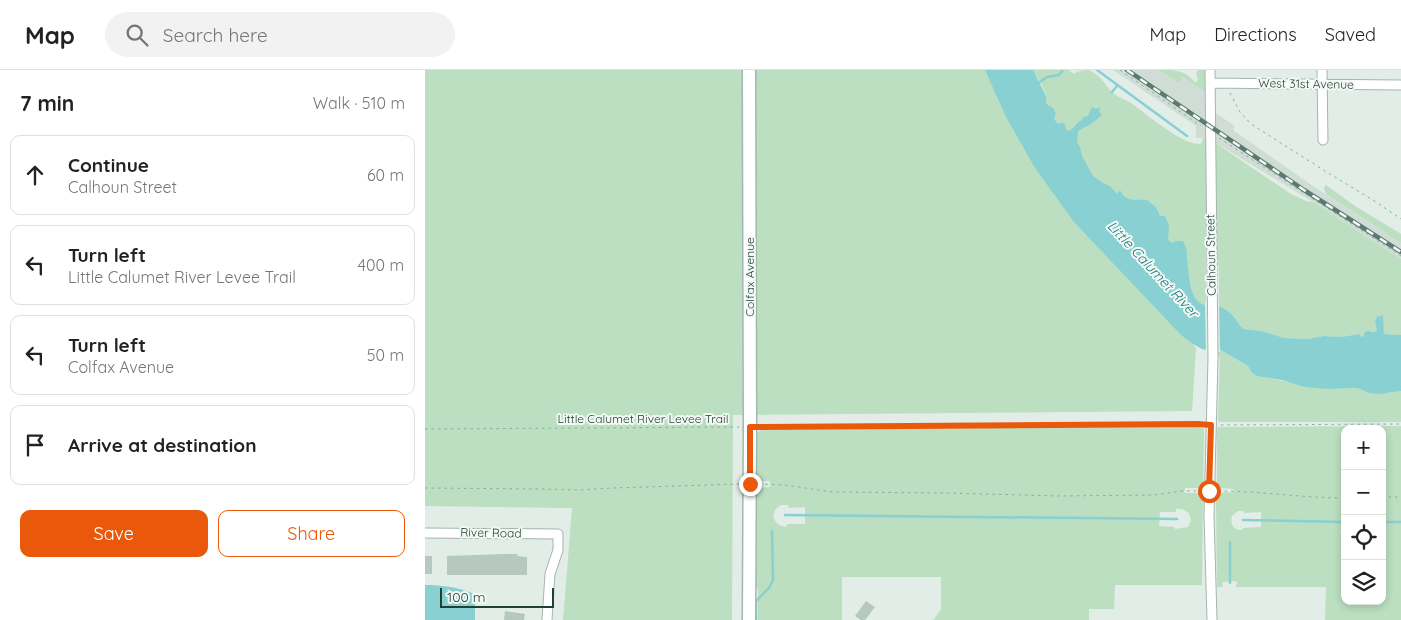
<!DOCTYPE html>
<html lang="en">
<head>
<meta charset="utf-8">
<style>
  :root { --surface:#fff; --page:#f2f2f2; --text:#222; --muted:#767676; --line:#e0e0e0; --accent:#ea580c }
  body { margin:0; font-family:Quicksand,sans-serif; background:var(--page); color:var(--text) }
  .controls { position:absolute; right:15px; bottom:15px; display:grid; overflow:hidden; border-radius:10px; box-shadow:0 2px 8px #0003 }
  .controls button { width:45px; height:45px; display:grid; place-items:center; padding:0; border:0; border-bottom:1px solid var(--line); background:var(--surface); color:var(--text); font:25px sans-serif }
  .scale { position:absolute; left:15px; bottom:12px; width:114px; box-sizing:border-box; padding-left:5px; border:2px solid #223f34; border-top:0; font-size:14px; line-height:18px; white-space:nowrap; color:#223f34; -webkit-text-stroke:4px #f3f9f5; paint-order:stroke }
  .stop { position:absolute; width:15px; height:15px; margin:-11px; border:4px solid #ea580c; border-radius:50%; background:#fff }
  .stop.end { background:#ea580c; border-color:#fff; box-shadow:0 1px 5px #0008 }
  .list { margin:0; padding:0; list-style:none }
  h2 { display:flex; justify-content:space-between; align-items:center; height:65px; margin:0; padding:0 20px; font-size:21px }
  h2 small { font-size:16px; font-weight:400; color:var(--muted) }
  .list li { display:grid; grid-template-columns:32px 1fr auto; gap:15px; align-items:center; box-sizing:border-box; height:80px; margin:0 10px 10px; padding:0 10px; border:1px solid var(--line); border-radius:10px }
  .list b { display:block; font-size:19px; white-space:nowrap }
  .list p { margin:0; font-size:16px; white-space:nowrap; color:var(--muted) }
  .list em { font-size:16px; font-style:normal; color:var(--muted) }
  .actions { display:flex; gap:10px; padding:15px 20px }
  .actions a { flex:1; padding:11px 0; border:1px solid var(--accent); border-radius:10px; text-align:center; font-size:18px; color:var(--accent) }
  .actions .main { background:var(--accent); color:#fff }
  .icon { flex:none; width:28px; height:28px; fill:none; stroke:currentColor; stroke-width:2; stroke-linecap:round; stroke-linejoin:round }
  .map { position:relative; flex:none; width:976px; height:550px; overflow:hidden }
  header { display:flex; align-items:center; gap:30px; box-sizing:border-box; height:70px; padding:0 25px; background:var(--surface); border-bottom:1px solid var(--line) }
  header strong { font-size:24px }
  nav { display:flex; gap:28px; margin-inline-start:auto; font-size:18px }
  .search { width:350px; height:45px; background:var(--page); display:flex; align-items:center; gap:12px; box-sizing:border-box; padding:0 18px; border-radius:28px; color:var(--muted); font-size:19px }
  main { display:flex }
  aside { flex:1; background:var(--surface) }
  .map>svg:first-child { display:block }
  .built { fill:#d0ddd6 }
  .green { fill:#bbdfc0; fill-rule:evenodd }
  .water { fill:#89d0d3 }
  .pier { fill:#e2ede7 }
  .lines { fill:none; stroke-linecap:round; stroke-linejoin:round }
  .stream { stroke:#89d0d3; stroke-width:2.5 }
  .building { fill:#b7c8c0 }
  .street-casing { stroke:#a5b5ae; stroke-width:11 }
  .secondary-casing { stroke:#a0b9ae; stroke-width:15 }
  .path { stroke:#82b19d; stroke-width:1; stroke-dasharray:2.5 4; stroke-linecap:butt }
  .street { stroke:#fff; stroke-width:9 }
  .secondary { stroke:#fff; stroke-width:12 }
  .rail-casing { stroke:#5c7a6f; stroke-width:4.5 }
  .rail { stroke:#f3f9f5; stroke-width:2.5; stroke-dasharray:8; stroke-linecap:butt }
  .route { stroke:#ea580c; stroke-width:6 }
  .labels { text-anchor:middle; stroke-width:4; stroke-linejoin:round; paint-order:stroke }
  .street-label { font-size:12px; fill:#223f34; stroke:#f3f9f5 }
  .water-label { font-size:14px; font-style:italic; fill:#1a777d; stroke:#f3f9f5 }
</style>
</head>
<body>
<header>
<strong>Map</strong>
<div class="search"><svg class="icon" aria-label="search" viewBox="0 0 24 24"><circle cx="10" cy="10" r="6"/><path d="M15 15l6 6"/></svg>Search here</div>
<nav><a>Map</a><a>Directions</a><a>Saved</a></nav>
</header>
<main>
<aside>
<h2>7 min<small>Walk · 510 m</small></h2>
<ul class="list">
<li><svg class="icon" aria-label="ahead" viewBox="0 0 24 24"><path d="M12 20V5M6 11l6-6 6 6"/></svg><div><b>Continue</b><p>Calhoun Street</p></div><em>60 m</em></li>
<li><svg class="icon" aria-label="left" viewBox="0 0 24 24"><path d="M17 20v-9H6M10 6l-5 5 5 5"/></svg><div><b>Turn left</b><p>Little Calumet River Levee Trail</p></div><em>400 m</em></li>
<li><svg class="icon" aria-label="left" viewBox="0 0 24 24"><path d="M17 20v-9H6M10 6l-5 5 5 5"/></svg><div><b>Turn left</b><p>Colfax Avenue</p></div><em>50 m</em></li>
<li><svg class="icon" aria-label="arrive" viewBox="0 0 24 24"><path d="M6 21V4h12l-3 4 3 4H6"/></svg><div><b>Arrive at destination</b></div></li>
</ul>
<div class="actions"><a class="main">Save</a><a>Share</a></div>
</aside>
<div class="map">
<svg width="976" height="550" viewBox="0 0 976 550">
  <rect width="100%" height="100%" fill="#e2ede7"/>
  <path class="built" d="M 688,0 L 734,0 L 754,13 L 758,7 L 781,23 L 781,68 L 771,68 L 771,56 Z
    M 789,42 L 810,56 L 808,60 L 888,116 L 976,173 L 976,189 L 888,132 L 789,72 Z"/>
  <path class="green" d="M 0,0 L 562,0 L 637,117 L 771,278 L 767,341 L 308,345 L 307,550 L 138,550 L 147,438 L 0,436 Z
    M 607,0 L 644,0 L 649,4 C 653,1 658,0 663,0 C 673,3 680,14 686,21 C 691,27 700,29 706,33 C 722,44 758,76 776,74 L 778,68 L 781,68 L 781,234 L 777,235 L 773,233 L 768,225 L 766,216 L 746,176 L 710,139 L 670,111 L 630,51 L 629,49 L 631,44 C 628,39 625,38 623,34 C 619,30 622,31 621,26 C 619,17 612,7 607,0 Z
    M 734,0 C 752,0 759,0 771,13 L 773,9 L 771,4 L 773,0 L 781,0 L 781,23 L 758,7 L 754,13 Z
    M 789,72 L 866,124 L 881,131 L 888,132 L 976,189 L 976,265 L 959,264 L 957,245 L 952,257 L 952,260 L 950,262 C 945,262 942,266 937,267 L 934,264 L 916,267 L 899,266 L 882,269 L 859,268 L 837,261 L 818,259 C 812,250 804,239 794,236 L 794,200 L 792,188 Z
    M 901,115 L 930,136 L 976,164 L 976,173 L 901,124 L 899,118 Z
    M 777,279 L 794,279 L 823,296 L 826,302 L 831,306 L 837,307 L 903,319 L 932,318 L 944,323 L 964,323 L 976,321 L 976,352 L 794,352 L 793,349 L 795,288 L 794,286 Z
    M 770,356 L 779,359 L 778,413 L 777,416 L 773,418 L 760,418 L 759,422 L 761,423 L 775,423 L 778,425 L 777,515 L 690,515 L 689,539 L 664,539 L 664,550 L 508,550 L 516,540 L 516,507 L 417,507 L 417,550 L 333,550 L 333,519 L 331,518 L 332,423 L 335,418 L 345,417 L 345,411 L 335,411 L 332,407 L 331,366 L 333,362 L 337,360 ZM 356,435 L 363,435 L 364,438 L 380,437 L 380,454 L 363,454 L 360,457 C 347,454 344,442 356,435 ZM 751,439 L 757,439 L 764,443 L 766,450 L 763,457 L 750,459 L 749,457 L 734,456 L 735,442 L 751,442 Z
    M 976,356 L 976,550 L 900,550 L 901,517 L 811,517 L 812,512 L 809,511 L 798,512 L 797,513 L 798,517 L 792,517 L 791,428 C 793,420 802,423 809,422 L 808,419 L 795,418 L 792,416 L 792,361 L 793,357 ZM 920,359 L 957,359 L 957,531 L 920,531 L 920,466 L 916,464 L 915,461 L 919,460 L 920,454 ZM 813,441 L 819,441 L 819,443 L 836,442 L 836,457 L 818,458 L 817,460 C 808,460 805,454 807,446 Z"/>
  <path class="water" d="M 560,0 L 608,0 L 621,26 L 621,32 L 623,35 L 628,38 L 631,44 L 629,49 L 633,54 L 637,53 L 640,54 L 641,60 L 643,61 C 649,60 651,52 657,50 L 658,47 L 663,46 L 667,37 L 671,39 L 674,37 L 675,38 L 674,41 L 677,45 L 666,54 L 653,61 L 652,72 L 655,77 L 657,86 L 668,106 L 678,113 L 685,116 L 692,124 L 695,120 C 701,133 709,129 721,130 L 722,129 L 723,131 L 731,137 L 735,146 L 740,146 L 744,156 L 743,170 L 747,173 L 751,171 L 758,171 L 761,178 C 763,191 763,226 775,233 C 778,235 785,235 790,235 C 804,238 810,248 818,259 L 837,261 L 859,268 L 882,269 L 899,266 L 916,267 L 934,264 L 937,267 L 939,266 L 940,262 L 944,261 L 946,262 L 950,262 L 952,260 L 950,252 L 952,247 L 958,245 L 959,264 L 976,265 L 976,321 L 955,324 L 944,323 L 932,318 L 903,319 L 880,317 L 857,310 L 837,307 L 831,306 L 826,302 L 823,296 L 794,279 L 777,279 L 768,274 L 756,265 L 649,152 L 610,98 L 581,47 Z
    M 0,515 C 17,515 32,517 47,523 L 50,532 L 50,550 L 0,550 Z"/>
  <path class="pier" d="M 780,232 L 794,234 L 795,282 L 781,281 Z"/>
  <g class="lines">
    <path class="stream" d="M 672,0 L 762,66
      M 612,14 L 622,7 L 634,5 L 638,0
      M 687,22 L 692,16
      M 360,445 L 752,449
      M 818,450 L 920,452
      M 957,452 L 976,452
      M 805,513 L 805,472
      M 331,550 L 331,531 L 344,518 L 348,510 L 347,461"/>
  </g>
  <path class="building" d="M 79,484 L 93,484 L 92,486 L 102,487 L 102,505 L 22,505 L 22,486 Z
    M 0,486 L 7,486 L 7,504 L 0,504 Z
    M 441,531 L 450,537 L 440,550 L 436,550 L 430,546 Z
    M 80,541 L 100,544 L 99,550 L 79,550 Z"/>
  <g class="lines">
    <defs>
      <path id="street" d="M 785,0 L 788,288 L 784,445 L 787,550
        M 897,0 L 898,70
        M 785,13 L 976,15
        M 0,463 L 133,464 L 133,480 L 125,504 L 122,550"/>
      <path id="secondary" d="M 324,550 L 325,357 L 324,0"/>
    </defs>
    <use href="#street" class="street-casing"/>
    <use href="#secondary" class="secondary-casing"/>
    <path class="path" d="M 695,0 L 776,56
      M 805,23 L 815,42 L 826,54 L 900,101 L 951,132 L 976,149
      M 794,68 L 976,186
      M 796,355 L 976,354
      M 336,357 L 777,355
      M 0,359 L 314,357
      M 334,414 L 360,415 L 407,422 L 522,423 L 635,426 L 729,425 L 757,421 L 777,421
      M 0,418 L 114,419 L 156,420 L 187,418 L 315,414
      M 793,421 C 836,421 877,428 920,428
      M 957,427 L 976,427"/>
    <use href="#street" class="street"/>
    <use href="#secondary" class="secondary"/>
    <defs>
      <path id="rail" d="M 702,0 L 879,120 L 976,182"/>
    </defs>
    <use href="#rail" class="rail-casing"/>
    <use href="#rail" class="rail"/>
  </g>
  <g class="lines">
    <path class="route" d="M 325,414 L 325,357 L 772,354 L 786,355 L 784,421"/>
  </g>
  <g class="labels">
    <g class="street-label">
      <text transform="translate(881 14) rotate(1)" y="4">West 31st Avenue</text>
      <text transform="translate(786 185) rotate(-91)" y="4">Calhoun Street</text>
      <text transform="translate(325 207) rotate(-90)" y="4">Colfax Avenue</text>
      <text x="218" y="353">Little Calumet River Levee Trail</text>
      <text transform="translate(66 463) rotate(1)" y="4">River Road</text>
    </g>
    <g class="water-label">
      <text transform="translate(728 199) rotate(47)" y="5">Little Calumet River</text>
    </g>
  </g>
</svg>
<div class="controls">
<button>+</button>
<button>−</button>
<button><svg class="icon" aria-label="locate" viewBox="0 0 24 24"><circle cx="12" cy="12" r="6"/><path d="M12 2v4M12 18v4M2 12h4M18 12h4"/></svg></button>
<button><svg class="icon" aria-label="layers" viewBox="0 0 24 24"><path d="M12 4l9 5-9 5-9-5zM3 14l9 5 9-5"/></svg></button>
</div>
<div class="scale">100 m</div>
<div class="stop" style="left:784px;top:421px"></div>
<div class="stop end" style="left:325px;top:414px"></div>
</div>
</main>
</body>
</html>
